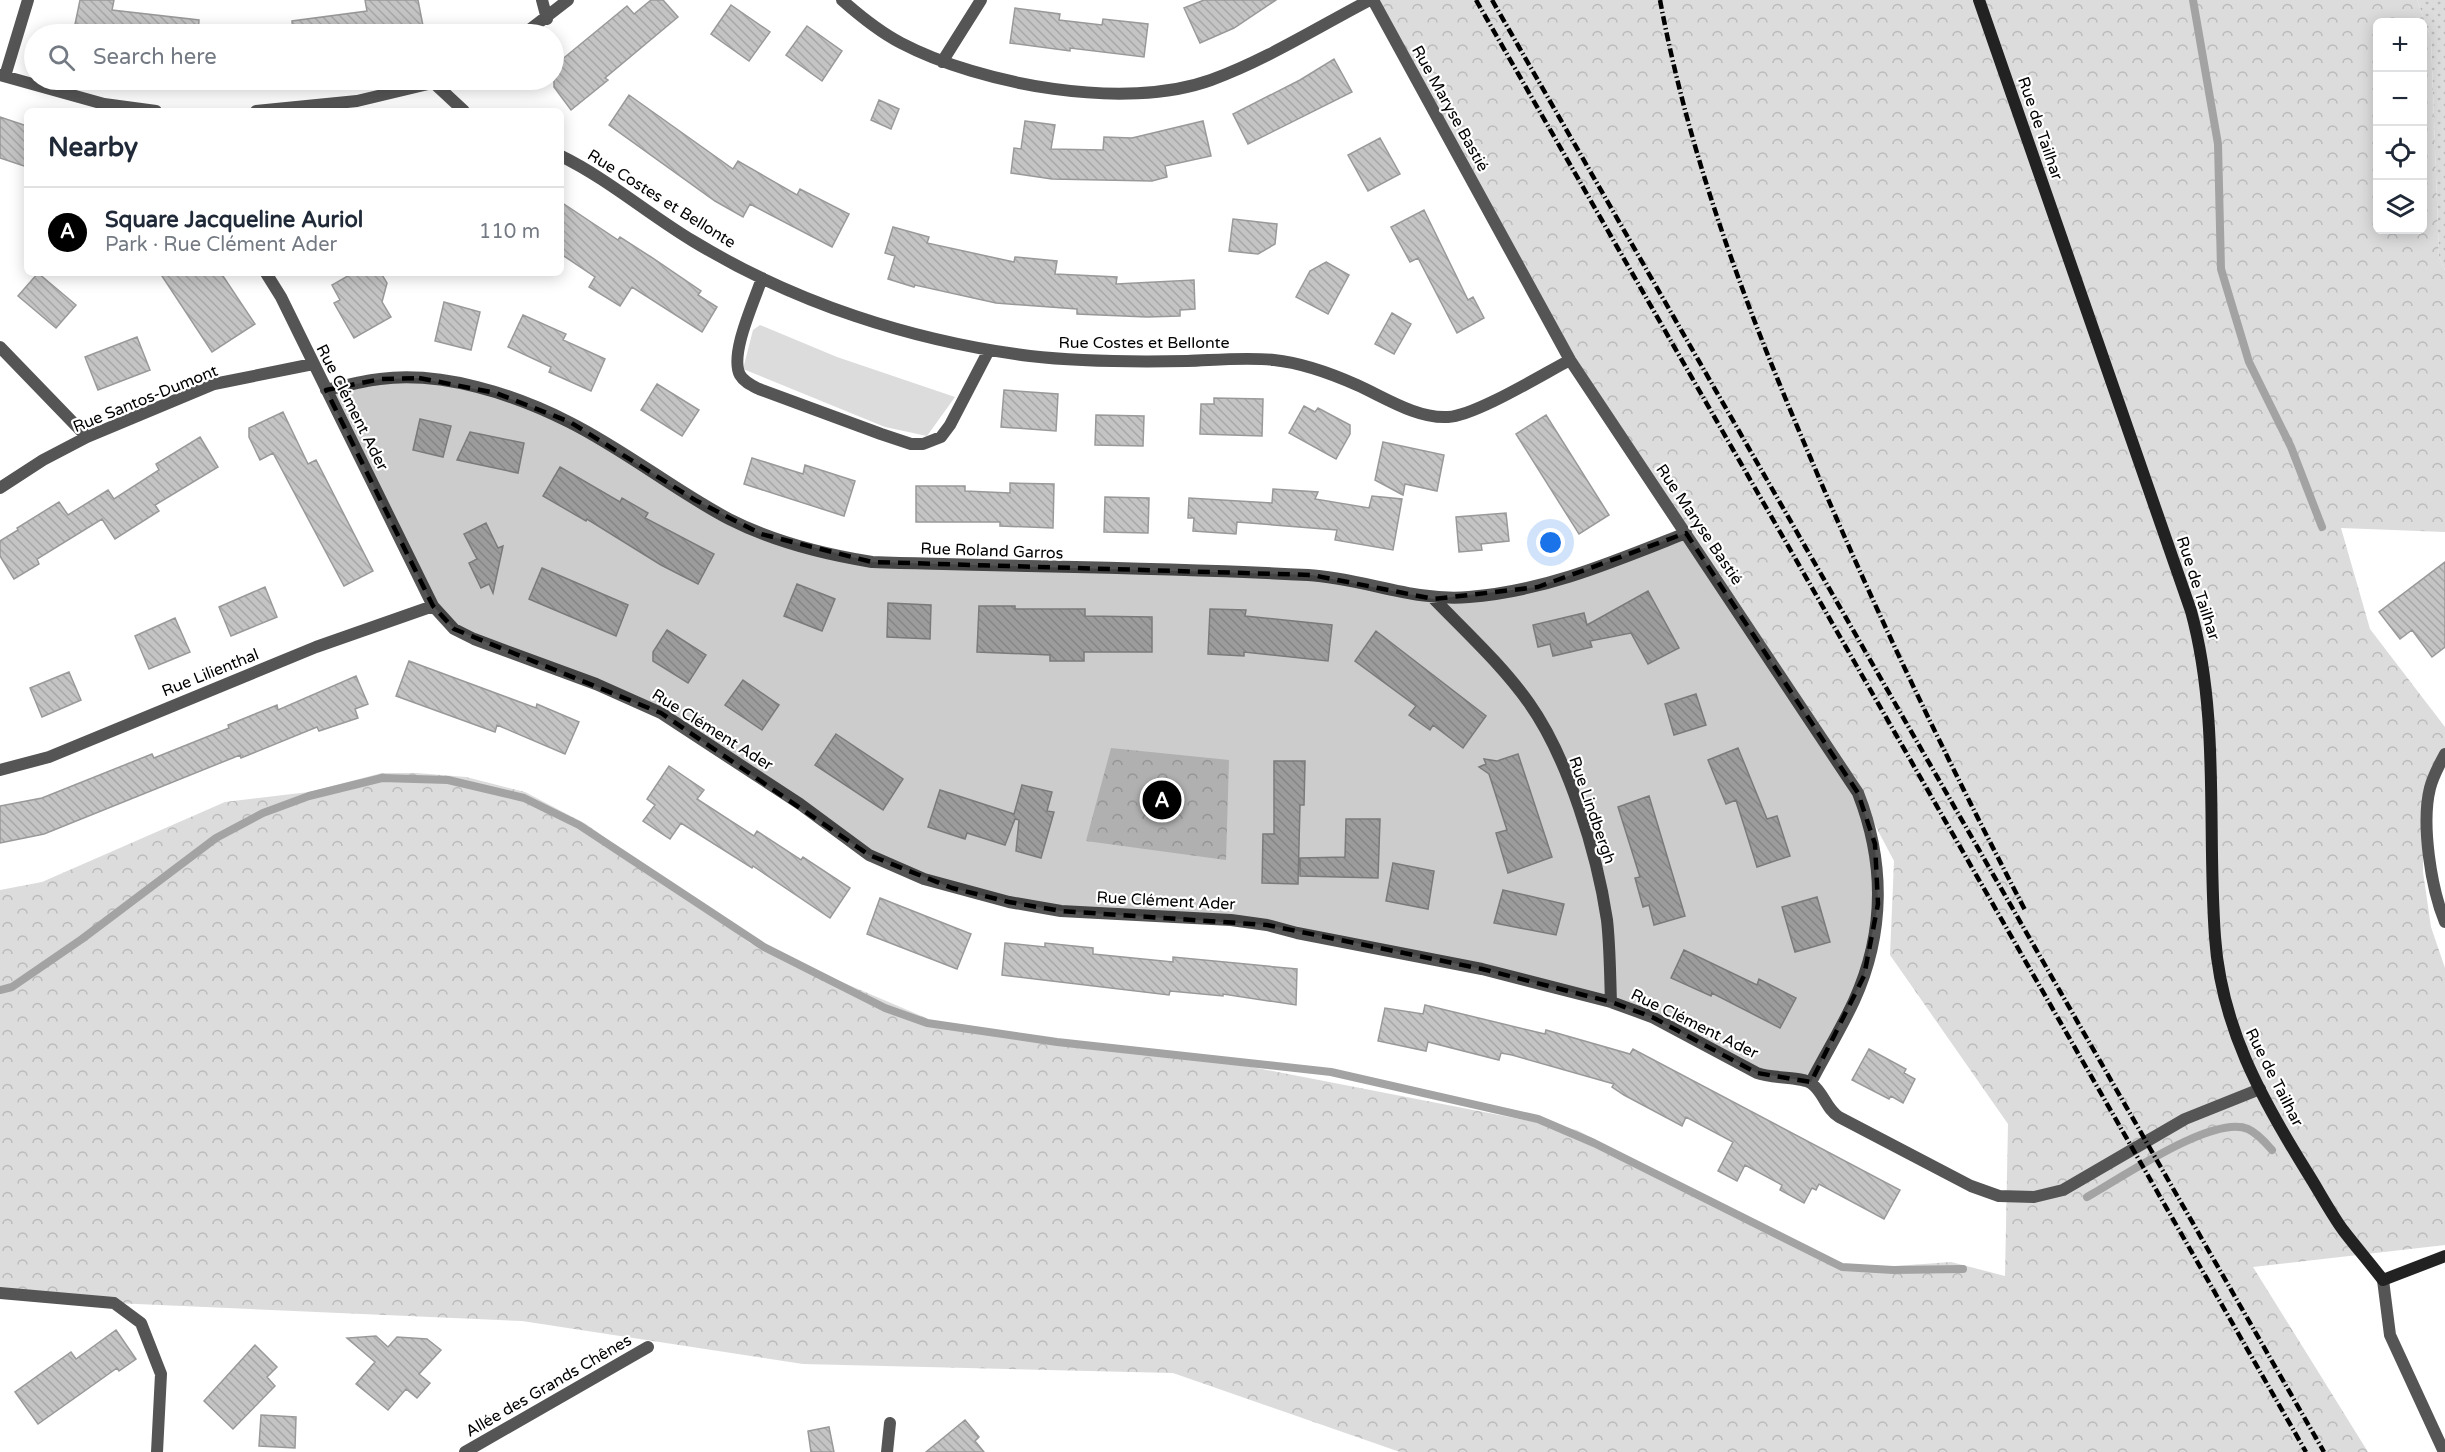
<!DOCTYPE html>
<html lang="en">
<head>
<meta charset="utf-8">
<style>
  :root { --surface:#fff; --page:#f2f2f3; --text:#1f2937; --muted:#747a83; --line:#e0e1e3; --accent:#000 }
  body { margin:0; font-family:"Varela Round",sans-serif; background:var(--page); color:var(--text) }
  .controls { position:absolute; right:18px; top:18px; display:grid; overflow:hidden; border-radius:9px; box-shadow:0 3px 15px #0003 }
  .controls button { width:54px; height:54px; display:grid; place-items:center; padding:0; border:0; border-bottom:2px solid var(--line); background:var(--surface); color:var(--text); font:30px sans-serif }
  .you { position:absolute; left:1551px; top:543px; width:21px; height:21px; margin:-15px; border:4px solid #fff; border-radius:50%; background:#1a73e8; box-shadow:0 0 0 9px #1a73e833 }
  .badge { display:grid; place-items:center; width:39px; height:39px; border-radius:50%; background:var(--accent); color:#fff; font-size:20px; font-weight:700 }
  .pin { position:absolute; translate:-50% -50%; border:3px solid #fff; box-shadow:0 2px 6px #0006 }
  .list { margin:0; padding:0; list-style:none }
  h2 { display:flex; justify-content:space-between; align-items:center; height:78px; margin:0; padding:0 24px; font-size:26px }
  h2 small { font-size:20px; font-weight:400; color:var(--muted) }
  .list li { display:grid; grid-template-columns:39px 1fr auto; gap:18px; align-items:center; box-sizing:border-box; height:90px; padding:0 24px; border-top:2px solid var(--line) }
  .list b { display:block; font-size:22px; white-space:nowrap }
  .list p { margin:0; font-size:20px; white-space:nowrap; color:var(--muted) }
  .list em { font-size:20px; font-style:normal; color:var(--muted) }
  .icon { flex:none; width:33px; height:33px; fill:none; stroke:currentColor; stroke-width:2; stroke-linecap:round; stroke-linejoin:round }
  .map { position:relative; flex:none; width:2445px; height:1452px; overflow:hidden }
  .search { position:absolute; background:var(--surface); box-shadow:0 3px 15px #0003; left:24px; top:24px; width:540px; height:66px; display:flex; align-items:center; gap:15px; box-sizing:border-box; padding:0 21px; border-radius:33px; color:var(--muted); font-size:22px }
  .panel { position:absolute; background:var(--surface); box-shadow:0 3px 15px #0003; left:24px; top:108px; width:540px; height:168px; border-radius:9px }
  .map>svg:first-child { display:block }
  .grass { fill:url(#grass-dots) }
  .forest { fill:url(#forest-crowns); fill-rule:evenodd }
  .pitch { fill:#dcdcdc }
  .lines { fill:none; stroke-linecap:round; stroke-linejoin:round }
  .stream { stroke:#a3a3a3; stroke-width:8 }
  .building { fill:url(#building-back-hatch); stroke:#999; stroke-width:1.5 }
  .street { stroke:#555; stroke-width:12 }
  .secondary { stroke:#222; stroke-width:12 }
  .rail { stroke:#000; stroke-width:4.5; stroke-dasharray:9 3 1.5 3; stroke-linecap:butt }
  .marked { fill:#000; fill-opacity:0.2; stroke:#000; stroke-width:4.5; stroke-dasharray:12 8; stroke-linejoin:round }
  .labels { text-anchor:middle; stroke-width:4.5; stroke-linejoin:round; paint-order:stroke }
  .street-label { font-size:16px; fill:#000; stroke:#fff }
</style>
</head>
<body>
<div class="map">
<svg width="2445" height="1452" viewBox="0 0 2445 1452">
  <defs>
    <pattern id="grass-dots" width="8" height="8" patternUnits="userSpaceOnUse" patternTransform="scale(1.5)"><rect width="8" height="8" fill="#dcdcdc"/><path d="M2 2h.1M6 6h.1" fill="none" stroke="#bbb" stroke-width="1.8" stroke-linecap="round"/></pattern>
    <pattern id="forest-crowns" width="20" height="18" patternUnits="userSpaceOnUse" patternTransform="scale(1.5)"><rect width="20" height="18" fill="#dcdcdc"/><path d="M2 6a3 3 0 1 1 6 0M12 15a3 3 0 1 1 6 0" fill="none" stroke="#bbb"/></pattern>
    <pattern id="building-back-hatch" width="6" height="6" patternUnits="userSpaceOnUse" patternTransform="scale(1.5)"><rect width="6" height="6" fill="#c4c4c4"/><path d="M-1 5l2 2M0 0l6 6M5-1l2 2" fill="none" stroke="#a7a7a7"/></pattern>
  </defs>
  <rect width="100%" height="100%" fill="#fff"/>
  <path class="grass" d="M 2417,0 L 2445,0 L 2445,270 L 2439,257 L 2431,38 Z"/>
  <path class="forest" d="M 1373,0 L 2417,0 L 2431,38 L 2439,257 L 2445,270 L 2445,532 L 2341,528 L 2370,629 L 2445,727 L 2445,749 L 2423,825 L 2423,872 L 2431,927 L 2445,968 L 2445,1245 L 2253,1267 L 2368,1452 L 1400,1452 L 1173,1373 L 803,1364 L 522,1321 L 114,1303 L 0,1293 L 0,890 L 42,882 L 225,802 L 309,792 L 382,773 L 417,773 L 466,777 L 525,792 L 586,824 L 750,943 L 945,1026 L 1179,1053 L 1577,1130 L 1795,1245 L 1854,1269 L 1951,1262 L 2005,1276 L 2008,1124 L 1890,955 L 1894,861 L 1858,793 L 1570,360 ZM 2378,22 L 2422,22 L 2422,230 L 2378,230 Z
    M 1111,748 L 1229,760 L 1226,860 L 1086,841 Z"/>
  <path class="pitch" d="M 760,325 L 837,357 L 955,397 L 927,436 L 885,427 L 743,369 L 753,330 Z"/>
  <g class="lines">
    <path class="stream" d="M 2193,0 L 2218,144 L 2221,269 L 2249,362 L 2291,447 L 2322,527
      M 0,990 L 12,987 L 82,939 L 216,838 L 263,813 L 309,796 L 382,778 L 448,780 L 524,798 L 579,825 L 764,947 L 885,1008 L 927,1023 L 1057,1042 L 1331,1072 L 1538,1119 L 1594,1143 L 1842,1267 L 1893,1270 L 1963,1269
      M 2087,1197 C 2120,1179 2213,1114 2248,1129 C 2257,1133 2266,1143 2272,1150"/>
  </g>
  <path class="building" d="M 80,0 L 114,0 L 112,10 L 199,20 L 198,34 L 73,34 Z
    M 365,0 L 418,0 L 424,31 L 406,34 L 398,34 L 397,29 L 371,34 L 293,34 L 292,21 L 367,11 Z
    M 651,0 L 663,0 L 678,17 L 605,78 L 608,80 L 571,110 L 554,87 L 554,66 L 627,6 L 634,14 Z
    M 1204,0 L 1276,0 L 1234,28 L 1200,43 L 1184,8 Z
    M 731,5 L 770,32 L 749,61 L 711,34 Z
    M 1015,8 L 1060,14 L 1059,20 L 1102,25 L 1103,19 L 1148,24 L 1144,57 L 1070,48 L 1070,51 L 1010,43 Z
    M 807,26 L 842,51 L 822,81 L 786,55 Z
    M 1334,59 L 1352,92 L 1248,144 L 1233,114 L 1300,80 Z
    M 629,95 L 733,169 L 738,161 L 797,195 L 800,189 L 849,214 L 832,247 L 750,204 L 743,217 L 715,201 L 609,125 Z
    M 879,100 L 899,109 L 891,129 L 871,120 Z
    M 0,117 L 27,126 L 27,167 L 0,158 Z
    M 1025,121 L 1055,125 L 1051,149 L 1103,150 L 1104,137 L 1132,138 L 1203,121 L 1211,156 L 1165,166 L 1167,177 L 1152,181 L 1052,179 L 1011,173 L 1014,148 L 1021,149 Z
    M 1380,138 L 1400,174 L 1368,191 L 1348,155 Z
    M 561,202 L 618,240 L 620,237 L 651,257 L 701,291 L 698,295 L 717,307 L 702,332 L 632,287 L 620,306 L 589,287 L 595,277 L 561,254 Z
    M 1424,210 L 1468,300 L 1473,297 L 1484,318 L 1457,333 L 1418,258 L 1410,262 L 1391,227 Z
    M 1233,219 L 1277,224 L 1275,244 L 1258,254 L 1229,251 Z
    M 893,227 L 929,237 L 927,243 L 1014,262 L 1015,257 L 1057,261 L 1055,274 L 1117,277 L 1116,284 L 1194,280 L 1195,309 L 1180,310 L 1180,316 L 1147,317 L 1077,314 L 1077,309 L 996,303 L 915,285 L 914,287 L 888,279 L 895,256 L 885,253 Z
    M 1326,262 L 1349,275 L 1328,314 L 1296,297 L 1310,271 Z
    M 38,273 L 76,305 L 56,328 L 18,296 Z
    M 160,273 L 221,273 L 255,324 L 212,352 Z
    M 353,273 L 381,273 L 387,283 L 382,302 L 391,317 L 354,338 L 334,303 L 340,300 L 332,285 Z
    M 444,302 L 480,312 L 471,350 L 435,341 Z
    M 1392,313 L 1411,324 L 1394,354 L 1375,344 Z
    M 523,315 L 566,334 L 563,340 L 605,359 L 591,391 L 549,372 L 551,367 L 508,347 Z
    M 137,337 L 150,370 L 98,390 L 85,357 Z
    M 657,384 L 699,410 L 682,436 L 641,410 Z
    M 1004,390 L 1058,394 L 1056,431 L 1001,427 Z
    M 1214,398 L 1263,399 L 1262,436 L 1200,434 L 1201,404 L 1214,404 Z
    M 1304,406 L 1315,412 L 1318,408 L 1350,425 L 1350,434 L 1336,459 L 1289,433 Z
    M 283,412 L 308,464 L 316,460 L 373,571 L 344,586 L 273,453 L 260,460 L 249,437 L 249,428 Z
    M 1096,415 L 1144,416 L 1143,446 L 1095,445 Z
    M 1546,415 L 1609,515 L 1579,534 L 1516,434 Z
    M 420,419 L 451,426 L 443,457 L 413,450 Z
    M 470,432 L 524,443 L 518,473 L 457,460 Z
    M 200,437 L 218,467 L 155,505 L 159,511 L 115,539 L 102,519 L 37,559 L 39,564 L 14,579 L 0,556 L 0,541 L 18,530 L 17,528 L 59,502 L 68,515 L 108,490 L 114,499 L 159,470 L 156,464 Z
    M 1383,442 L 1444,455 L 1437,491 L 1405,484 L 1403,495 L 1375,480 Z
    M 752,458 L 803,474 L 805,465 L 855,481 L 844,516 L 744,484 Z
    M 560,467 L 620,502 L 622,498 L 648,513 L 645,518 L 714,554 L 698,584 L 661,565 L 587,519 L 586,521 L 543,496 Z
    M 1010,483 L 1054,484 L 1053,528 L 1000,526 L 1000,522 L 916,522 L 916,486 L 965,486 L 965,491 L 1010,493 Z
    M 1273,489 L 1318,492 L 1315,499 L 1369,508 L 1372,496 L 1402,499 L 1393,550 L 1335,540 L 1337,530 L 1237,522 L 1236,534 L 1193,531 L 1194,518 L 1188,518 L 1189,498 L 1272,503 Z
    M 1105,497 L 1149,498 L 1148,533 L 1104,532 Z
    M 1506,513 L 1509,541 L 1481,544 L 1482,550 L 1459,552 L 1456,517 Z
    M 486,523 L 498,548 L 503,546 L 493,593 L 489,584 L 481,588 L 469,563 L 477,559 L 464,534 Z
    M 2445,562 L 2445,647 L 2432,657 L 2412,630 L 2400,639 L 2379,612 Z
    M 542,568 L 628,605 L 616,636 L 529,599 Z
    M 797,584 L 835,599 L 822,631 L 784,616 Z
    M 265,587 L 277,617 L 231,636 L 219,607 Z
    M 1648,591 L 1679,648 L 1648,664 L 1631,633 L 1590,641 L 1592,647 L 1553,656 L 1550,644 L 1538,647 L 1533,625 L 1584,613 L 1587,625 Z
    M 888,603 L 931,605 L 930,639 L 887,637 Z
    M 979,606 L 1015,606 L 1015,609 L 1085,609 L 1085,616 L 1152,617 L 1152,652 L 1084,652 L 1084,661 L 1050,661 L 1050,655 L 977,652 Z
    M 1210,609 L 1246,610 L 1245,616 L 1332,625 L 1328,661 L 1244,652 L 1244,656 L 1208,654 Z
    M 175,618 L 190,652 L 149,669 L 135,636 Z
    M 667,630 L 706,655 L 688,683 L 653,661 L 653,652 Z
    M 1376,631 L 1486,716 L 1463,748 L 1433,725 L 1430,730 L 1409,715 L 1416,706 L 1355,661 Z
    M 409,661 L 536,708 L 537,704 L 579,722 L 565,754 L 497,725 L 495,732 L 396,696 Z
    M 69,672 L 81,700 L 42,717 L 30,688 Z
    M 356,676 L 368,704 L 355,709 L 358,718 L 319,731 L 317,727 L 241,758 L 240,755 L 44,834 L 0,843 L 0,806 L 42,798 L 152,754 L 154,758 L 229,728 L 228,725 L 277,705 L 278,710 Z
    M 743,680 L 779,705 L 762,730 L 725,705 Z
    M 1696,694 L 1706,725 L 1674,735 L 1665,704 Z
    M 836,734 L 903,779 L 883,810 L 815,765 Z
    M 1738,748 L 1767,819 L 1777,816 L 1790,856 L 1757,867 L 1736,800 L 1726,804 L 1708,760 Z
    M 1518,754 L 1552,857 L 1508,873 L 1496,833 L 1507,830 L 1489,774 L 1479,767 L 1486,764 L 1484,759 L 1497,761 Z
    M 1274,761 L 1305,761 L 1304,805 L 1300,805 L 1298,884 L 1262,883 L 1263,834 L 1274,834 Z
    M 669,766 L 704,790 L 697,799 L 754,836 L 757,831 L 801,860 L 803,857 L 850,888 L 830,918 L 753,866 L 752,868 L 681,823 L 670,839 L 643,821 L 655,805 L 647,799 Z
    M 1022,785 L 1052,792 L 1047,811 L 1054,812 L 1041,858 L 1016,851 L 1019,820 L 1015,819 L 1005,845 L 967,833 L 965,839 L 928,827 L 940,790 L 1014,814 Z
    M 1649,796 L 1685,916 L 1654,925 L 1649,905 L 1643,907 L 1635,878 L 1640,877 L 1618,807 Z
    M 1346,819 L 1380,819 L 1378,878 L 1300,876 L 1300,858 L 1345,857 Z
    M 1393,863 L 1434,871 L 1428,909 L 1386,901 Z
    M 1503,890 L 1564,904 L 1556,935 L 1494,923 Z
    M 1817,897 L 1830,942 L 1795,952 L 1782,907 Z
    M 880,898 L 971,934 L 957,969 L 867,934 Z
    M 1005,943 L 1045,947 L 1045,943 L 1093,948 L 1093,954 L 1173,962 L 1173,957 L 1297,969 L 1296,1005 L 1223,994 L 1223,996 L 1170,991 L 1169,995 L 1002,975 Z
    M 1684,950 L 1757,985 L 1759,979 L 1796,998 L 1780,1028 L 1712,993 L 1711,996 L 1671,978 Z
    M 1425,1005 L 1545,1034 L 1546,1030 L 1630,1054 L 1633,1049 L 1900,1190 L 1884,1219 L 1819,1184 L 1816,1190 L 1812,1188 L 1804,1203 L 1780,1190 L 1782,1185 L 1745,1165 L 1737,1181 L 1718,1171 L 1733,1142 L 1686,1117 L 1682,1126 L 1624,1095 L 1612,1087 L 1614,1084 L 1512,1055 L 1501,1053 L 1499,1060 L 1428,1042 L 1426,1051 L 1378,1041 L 1385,1008 L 1423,1014 Z
    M 1869,1049 L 1906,1069 L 1904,1073 L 1915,1079 L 1903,1103 L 1891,1096 L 1889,1099 L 1852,1080 Z
    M 116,1330 L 136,1359 L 119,1371 L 117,1368 L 38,1424 L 15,1392 L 71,1352 L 76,1359 Z
    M 376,1336 L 388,1347 L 397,1337 L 427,1339 L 441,1350 L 419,1374 L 430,1383 L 417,1398 L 406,1389 L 388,1410 L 356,1384 L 375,1362 L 347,1338 Z
    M 255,1345 L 277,1367 L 267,1377 L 275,1386 L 233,1429 L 204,1401 Z
    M 261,1415 L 296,1417 L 295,1448 L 259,1446 Z
    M 965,1420 L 979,1437 L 975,1441 L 984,1452 L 926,1452 Z
    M 829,1427 L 834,1452 L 811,1452 L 808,1431 Z"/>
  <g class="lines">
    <path class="street" d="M 542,0 L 547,19
      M 842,0 C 860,16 880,32 901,43 C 981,85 1125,111 1211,80 C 1266,60 1318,27 1370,0
      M 1373,0 L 1570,360 L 1858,793 C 1885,862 1885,933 1854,1001 C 1841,1029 1825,1055 1811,1082
      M 524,34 L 568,0
      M 942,62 L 981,0
      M 0,75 L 104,104 L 156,111
      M 5,76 L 28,0
      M 435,84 L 464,111
      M 256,111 L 357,101 L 445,80
      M 561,156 C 608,179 648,214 693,241 C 795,303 912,341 1030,356 C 1082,362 1135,362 1187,361 C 1216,360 1246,357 1274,360 C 1303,363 1330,373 1357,385 C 1384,397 1417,419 1448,417 C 1475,416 1543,374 1570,360
      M 266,273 L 281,297 L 433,606 L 454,629 L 474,639 L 596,684 L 661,713 L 800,804 L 869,855 L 924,879 L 1009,902 L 1061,911 L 1231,920 L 1267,925 L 1297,933 L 1482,969 L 1611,1002 L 1652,1017 L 1757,1073 C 1772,1079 1803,1076 1812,1084 C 1824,1093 1826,1109 1839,1117 L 1971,1186 L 1999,1196 L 2034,1197 L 2063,1190 L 2185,1119 L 2260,1089
      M 762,278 C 755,300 729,354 740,375 C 744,382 751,385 759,389 L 881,434 L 911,444 L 923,444 L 941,437 L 950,425 L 989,350
      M 0,347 L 87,437
      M 326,390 C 344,386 362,381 380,379 C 442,371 514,394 569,422 C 625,450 674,490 729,519 C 774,542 822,554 872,562 C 1018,567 1163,567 1308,575 C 1363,578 1414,602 1469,597 C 1546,591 1615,561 1686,533
      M 0,488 L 43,460 L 87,437 L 214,384 L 313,364
      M 1434,599 C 1467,633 1502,665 1529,703 C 1568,758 1597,853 1607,920 C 1610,947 1610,975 1611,1002
      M 2445,754 C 2439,765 2433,776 2430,788 C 2421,824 2431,888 2445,922
      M 0,770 L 49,757 L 316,647 L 433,606
      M 2383,1280 L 2390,1335 L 2444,1452
      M 0,1293 L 114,1303 L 141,1323 L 161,1374 L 157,1452
      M 465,1452 L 648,1347
      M 887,1452 L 890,1423"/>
    <path class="secondary" d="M 1979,0 L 2191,611 C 2220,717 2207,829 2215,937 C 2221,1026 2261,1098 2307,1172 C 2319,1191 2330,1212 2343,1230 C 2356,1247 2370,1263 2383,1280 L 2445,1256"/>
    <path class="rail" d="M 1476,0 L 2306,1452
      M 1492,0 L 2324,1452
      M 1660,0 C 1690,160 1747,310 1811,459 C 1876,613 1948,762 2025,910"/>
  </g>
  <path class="marked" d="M 419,378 L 496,393 L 570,422 L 695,500 L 761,534 L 872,562 L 1312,575 L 1434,599 L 1538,587 L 1686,533 L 1858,793 L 1875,844 L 1878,904 L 1864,976 L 1811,1082 L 1757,1073 L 1652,1017 L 1611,1002 L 1482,969 L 1267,925 L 1061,911 L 1009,902 L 952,888 L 869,855 L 661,713 L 454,629 L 433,606 L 326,390 L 381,379 Z"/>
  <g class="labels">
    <g class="street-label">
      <text transform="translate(1451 108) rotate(61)" y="6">Rue Maryse Bastié</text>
      <text transform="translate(2041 128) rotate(71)" y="6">Rue de Tailhar</text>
      <text transform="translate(662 198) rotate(32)" y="6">Rue Costes et Bellonte</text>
      <text x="1144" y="348">Rue Costes et Bellonte</text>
      <text transform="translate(145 398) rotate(-22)" y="6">Rue Santos-Dumont</text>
      <text transform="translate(353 407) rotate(63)" y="6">Rue Clément Ader</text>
      <text transform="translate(1700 524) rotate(56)" y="6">Rue Maryse Bastié</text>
      <text transform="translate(992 550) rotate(2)" y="6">Rue Roland Garros</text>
      <text transform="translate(2199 588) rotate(72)" y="6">Rue de Tailhar</text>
      <text transform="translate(210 672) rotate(-22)" y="6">Rue Lilienthal</text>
      <text transform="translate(713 729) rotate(32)" y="6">Rue Clément Ader</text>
      <text transform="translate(1593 810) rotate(71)" y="6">Rue Lindbergh</text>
      <text transform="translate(1166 900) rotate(3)" y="6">Rue Clément Ader</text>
      <text transform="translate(1695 1023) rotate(26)" y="6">Rue Clément Ader</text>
      <text transform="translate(2275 1077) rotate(63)" y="6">Rue de Tailhar</text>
      <text transform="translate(548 1385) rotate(-30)" y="6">Allée des Grands Chênes</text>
    </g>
  </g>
</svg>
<div class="controls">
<button>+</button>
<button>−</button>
<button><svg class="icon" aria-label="locate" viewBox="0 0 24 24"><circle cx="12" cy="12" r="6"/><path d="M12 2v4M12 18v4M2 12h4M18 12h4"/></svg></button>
<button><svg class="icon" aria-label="layers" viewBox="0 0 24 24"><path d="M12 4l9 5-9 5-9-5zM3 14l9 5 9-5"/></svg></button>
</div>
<div class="you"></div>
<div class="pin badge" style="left:1162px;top:800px">A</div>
<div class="search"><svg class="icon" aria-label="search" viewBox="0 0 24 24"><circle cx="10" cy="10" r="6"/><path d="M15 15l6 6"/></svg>Search here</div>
<section class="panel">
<h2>Nearby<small></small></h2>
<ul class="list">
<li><span class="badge">A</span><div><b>Square Jacqueline Auriol</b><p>Park · Rue Clément Ader</p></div><em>110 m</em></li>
</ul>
</section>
</div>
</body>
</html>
